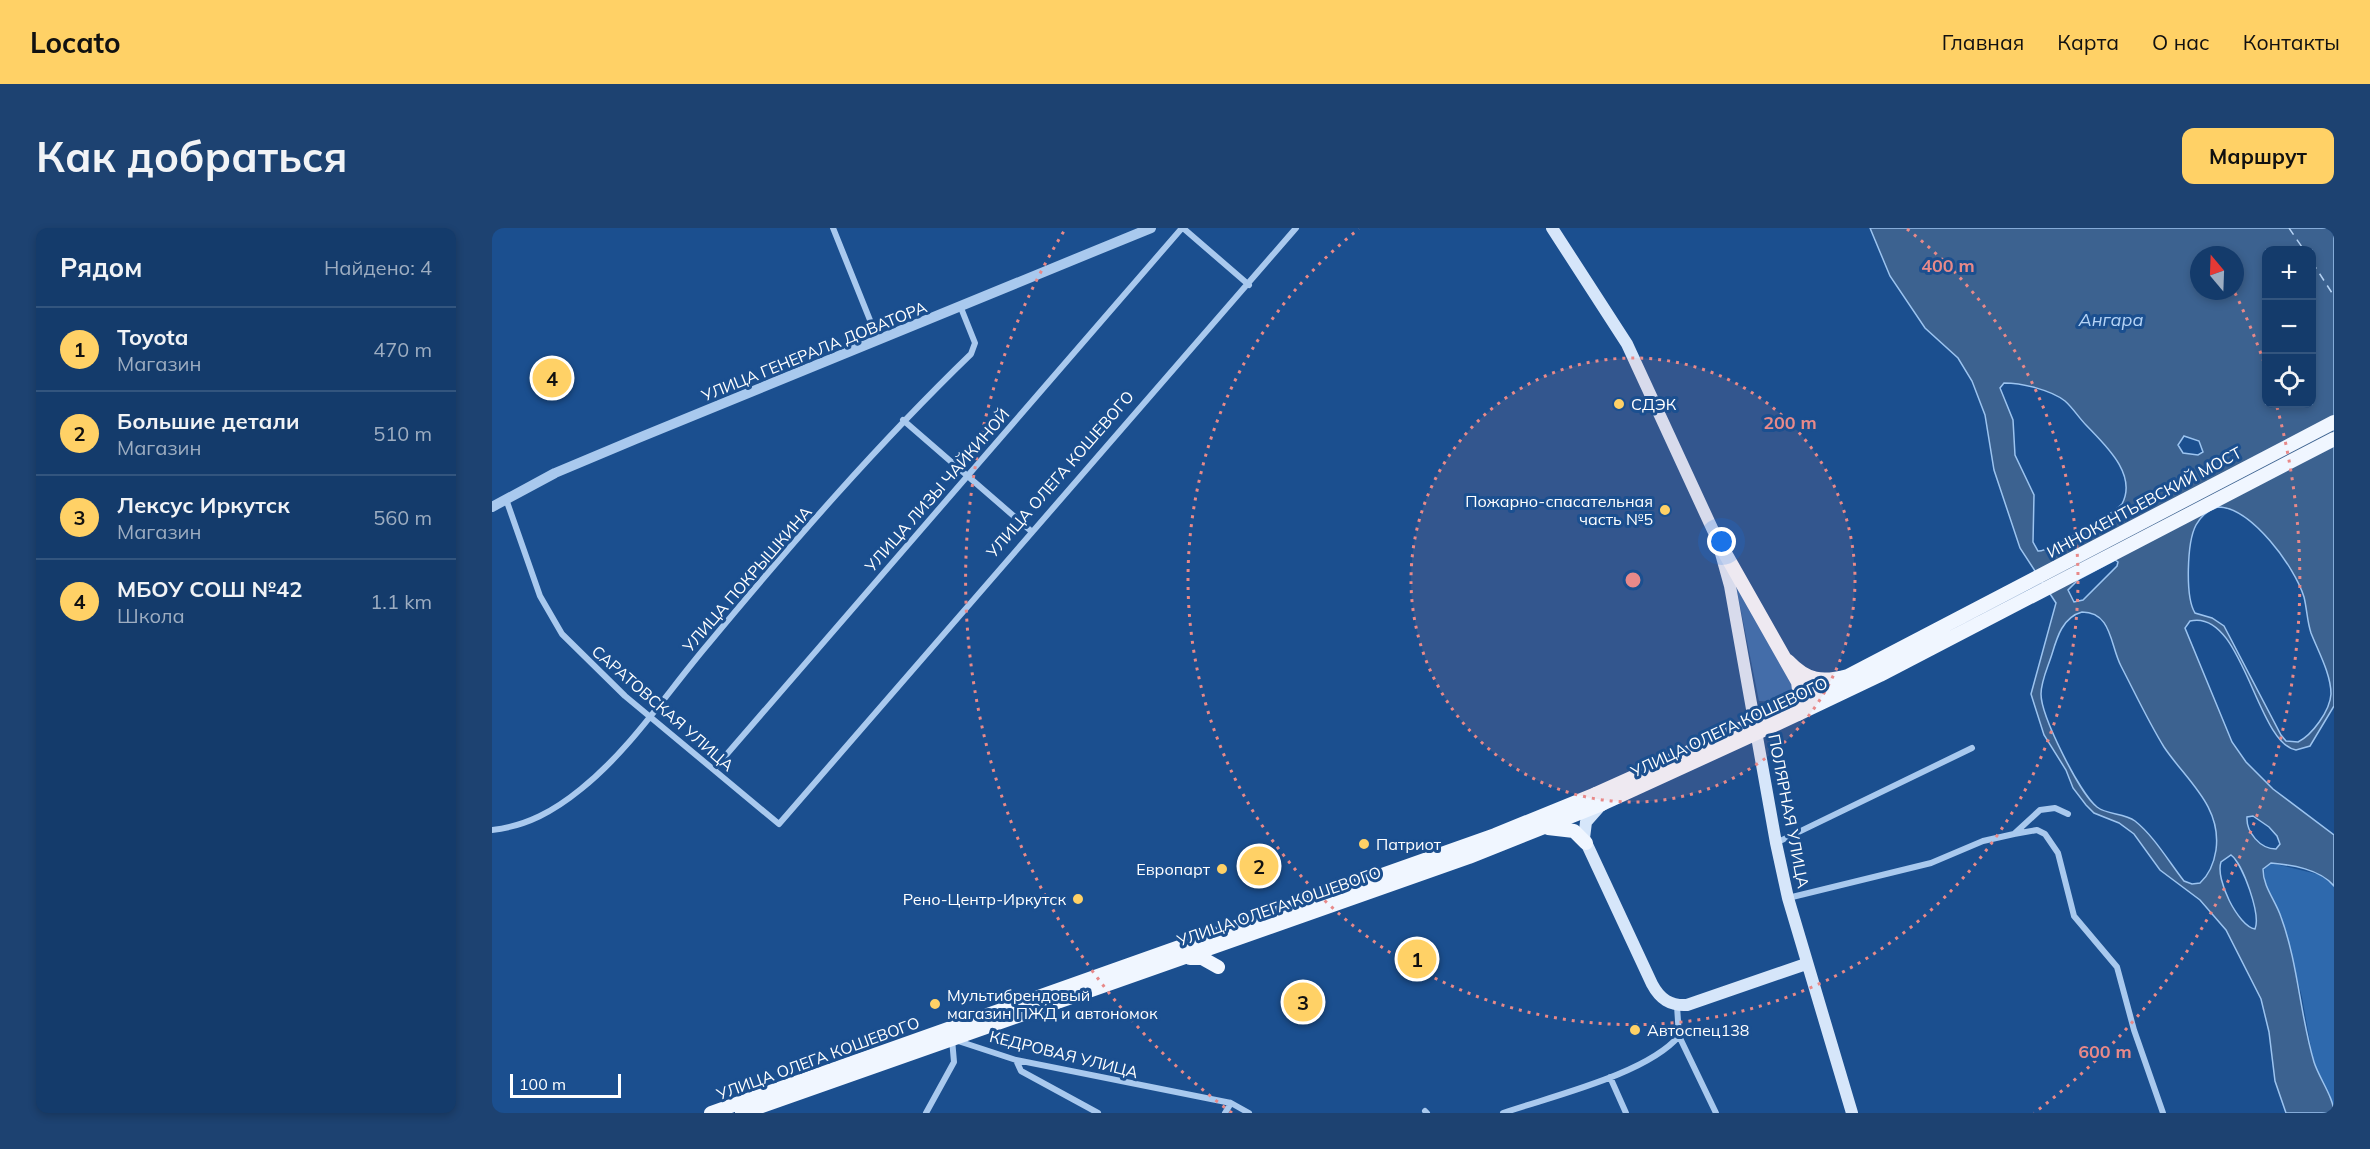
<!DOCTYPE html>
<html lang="ru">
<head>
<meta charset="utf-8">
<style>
  :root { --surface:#143b6b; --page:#1d4271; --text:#f1f3f6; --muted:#9dadc1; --line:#33557e; --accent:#ffd166 }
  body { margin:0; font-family:Mulish,sans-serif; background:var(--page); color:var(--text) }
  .controls { position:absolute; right:18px; top:18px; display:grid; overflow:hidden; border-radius:12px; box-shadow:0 3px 9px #0003 }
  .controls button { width:54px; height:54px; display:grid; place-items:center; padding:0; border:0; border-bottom:2px solid var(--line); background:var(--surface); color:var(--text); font:30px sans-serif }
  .compass { position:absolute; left:1698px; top:18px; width:54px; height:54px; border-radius:50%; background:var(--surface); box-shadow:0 3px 9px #0003; rotate:341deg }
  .scale { position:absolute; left:18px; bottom:15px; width:111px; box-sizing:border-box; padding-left:6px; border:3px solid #fff; border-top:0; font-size:16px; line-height:21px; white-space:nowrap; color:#fff; -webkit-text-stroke:4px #1b4f8f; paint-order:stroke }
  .you { position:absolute; left:1230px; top:314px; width:21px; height:21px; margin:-15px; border:4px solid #fff; border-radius:50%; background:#1a73e8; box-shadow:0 0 0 9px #1a73e833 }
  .badge { display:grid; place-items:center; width:39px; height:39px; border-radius:50%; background:var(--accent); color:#111; font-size:20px; font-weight:700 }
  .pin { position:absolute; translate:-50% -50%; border:3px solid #fff; box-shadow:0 2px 6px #0006 }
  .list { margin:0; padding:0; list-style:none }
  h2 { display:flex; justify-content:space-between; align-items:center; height:78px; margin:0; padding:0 24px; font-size:26px }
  h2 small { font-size:20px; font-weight:400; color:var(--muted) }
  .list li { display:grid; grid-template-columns:39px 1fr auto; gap:18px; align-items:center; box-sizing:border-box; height:84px; padding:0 24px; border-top:2px solid var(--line) }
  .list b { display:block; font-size:22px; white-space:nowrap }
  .list p { margin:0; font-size:20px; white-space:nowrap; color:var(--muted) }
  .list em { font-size:20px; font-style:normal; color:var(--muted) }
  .icon { flex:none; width:33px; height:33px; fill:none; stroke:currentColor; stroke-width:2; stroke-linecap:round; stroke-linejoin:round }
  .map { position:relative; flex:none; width:1842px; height:885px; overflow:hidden; border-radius:12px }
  header { display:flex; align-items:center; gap:36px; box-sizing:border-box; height:84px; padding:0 30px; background:var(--accent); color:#111 }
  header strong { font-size:28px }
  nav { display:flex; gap:33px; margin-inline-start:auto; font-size:21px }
  .intro { display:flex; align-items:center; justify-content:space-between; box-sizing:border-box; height:144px; padding:0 36px }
  h1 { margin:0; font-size:42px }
  .button { padding:15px 27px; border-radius:12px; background:var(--accent); color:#111; font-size:21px; font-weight:700 }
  main { display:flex; gap:36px; padding:0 36px }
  aside { flex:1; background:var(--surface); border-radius:12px; box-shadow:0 3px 9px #0003 }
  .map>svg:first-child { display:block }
  .green { fill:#2e69ad }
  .water { fill:#3c6290; stroke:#9cc4f0; stroke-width:1.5; fill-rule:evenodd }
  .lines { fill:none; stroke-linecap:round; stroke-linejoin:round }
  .ferry { stroke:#b5d3f5; stroke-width:1.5; stroke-dasharray:8 6; stroke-linecap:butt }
  .minor { stroke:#a9c9ee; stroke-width:6 }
  .tertiary { stroke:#a9c9ee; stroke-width:10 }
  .secondary { stroke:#d6e6fa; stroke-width:12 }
  .primary { stroke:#f0f6ff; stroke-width:14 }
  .primary-bridge { stroke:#f0f6ff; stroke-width:14 }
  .ring { fill:none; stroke:#e88989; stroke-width:3; stroke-dasharray:3 6 }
  .poi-dot { fill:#ffd166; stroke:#1b4f8f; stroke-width:2 }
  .labels { text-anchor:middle; stroke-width:6; stroke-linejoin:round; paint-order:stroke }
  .street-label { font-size:16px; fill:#fff; stroke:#1b4f8f }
  .poi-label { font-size:16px; fill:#fff; stroke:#1b4f8f; text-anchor:start }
  .water-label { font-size:18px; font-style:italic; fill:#b5d3f5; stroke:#1b4f8f }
  .centre { fill:#e88989; stroke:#1b4f8f; stroke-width:3 }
  .ring-label { font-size:18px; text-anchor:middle; font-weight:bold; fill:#e88989; stroke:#1b4f8f; stroke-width:6; stroke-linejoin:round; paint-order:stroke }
</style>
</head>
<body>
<header>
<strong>Locato</strong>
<nav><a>Главная</a><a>Карта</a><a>О нас</a><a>Контакты</a></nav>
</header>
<div class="intro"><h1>Как добраться</h1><a class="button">Маршрут</a></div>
<main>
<aside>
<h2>Рядом<small>Найдено: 4</small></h2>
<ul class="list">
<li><span class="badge">1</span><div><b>Toyota</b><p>Магазин</p></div><em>470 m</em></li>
<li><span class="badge">2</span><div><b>Большие детали</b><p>Магазин</p></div><em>510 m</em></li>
<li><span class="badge">3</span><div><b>Лексус Иркутск</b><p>Магазин</p></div><em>560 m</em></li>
<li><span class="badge">4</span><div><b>МБОУ СОШ №42</b><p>Школа</p></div><em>1.1 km</em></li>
</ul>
</aside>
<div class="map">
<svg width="1842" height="885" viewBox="0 0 1842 885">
  <rect width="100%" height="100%" fill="#1b4f8f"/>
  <path class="green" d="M 1244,358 L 1300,449 L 1301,465 L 1291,474 L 1267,473 Z
    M 1779,635 L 1829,647 L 1842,658 L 1842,877 L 1830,855 L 1821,831 L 1810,769 L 1789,689 L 1773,655 L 1772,638 Z"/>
  <path class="water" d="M 1378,0 L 1842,0 L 1842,478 L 1818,518 L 1804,522 C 1764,515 1751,380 1698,393 L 1693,400 L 1740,514 L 1754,534 L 1781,561 L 1842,607 L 1842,658 C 1828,641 1800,637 1779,635 L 1771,641 C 1771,659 1784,673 1789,689 C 1806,735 1808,787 1822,834 C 1827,850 1842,870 1842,885 L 1794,885 L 1783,853 L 1777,804 L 1769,771 L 1734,702 L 1708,672 L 1668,642 L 1642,606 L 1627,595 L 1602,585 L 1594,577 L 1581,560 L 1574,542 L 1552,507 L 1539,466 L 1564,375 L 1528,320 L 1502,242 L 1493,187 L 1480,153 L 1466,130 L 1433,100 L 1398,48 ZM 1774,22 L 1820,22 L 1820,176 L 1774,176 ZM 1707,27 L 1743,27 L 1743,63 L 1707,63 ZM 1512,155 C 1530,155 1559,162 1573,173 C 1581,180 1587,190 1594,197 C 1612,216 1646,246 1630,276 C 1620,286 1558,324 1546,323 L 1541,314 L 1542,267 L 1523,227 L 1521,192 L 1508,160 ZM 1692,208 L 1707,213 L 1711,224 L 1706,227 L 1691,225 L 1686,217 ZM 1726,279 C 1759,279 1803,339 1812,369 C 1815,381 1815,393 1819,405 C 1826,423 1839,446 1839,466 C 1838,483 1820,507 1806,514 L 1794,513 L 1789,507 L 1732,398 L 1720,390 L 1703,385 C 1693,369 1695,314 1704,297 C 1709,288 1716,282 1726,279 ZM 1623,332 L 1626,334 L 1625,338 L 1591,372 L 1582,374 L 1576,362 L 1587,351 ZM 1590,384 C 1620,384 1618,417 1629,438 C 1643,465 1656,493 1672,519 C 1694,552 1730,578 1724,622 C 1722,635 1718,646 1708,655 L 1700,656 L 1692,653 C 1677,634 1662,608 1643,593 C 1632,585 1615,587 1605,579 C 1588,566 1549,488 1549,466 C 1549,453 1556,439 1560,426 C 1565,409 1571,389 1590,384 ZM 1761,588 L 1777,599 L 1785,608 L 1788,616 L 1784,621 C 1768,621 1754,604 1755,589 ZM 1739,627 C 1751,636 1769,687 1763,701 C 1746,698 1723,651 1729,634 Z"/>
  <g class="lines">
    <path class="ferry" d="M 1797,0 L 1812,22
      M 1820,34 L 1842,68"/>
    <path class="minor" d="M 341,0 L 386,112
      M 691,0 L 757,57
      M 411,192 L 539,303
      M 14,271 L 48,368 L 70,406 L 133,468 L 287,596 L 804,0
      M 222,541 L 690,0
      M 0,602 C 35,598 62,583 89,561 C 139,521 176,463 217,415 C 300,315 386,216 479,126 L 483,115 L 469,80
      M 1522,606 L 1545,602 L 1553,606 L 1566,625 L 1582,688 L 1625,739 L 1642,802 L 1671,885
      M 1284,615 L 1480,520
      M 1296,670 L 1439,635 L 1491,613 L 1522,606 L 1548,582 L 1563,580 L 1576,586
      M 1185,778 L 1187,808 L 1224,885
      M 524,832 L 529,843 L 606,885
      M 1118,849 L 1134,885
      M 933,883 L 935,885
      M 434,885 L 462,834 L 460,811 L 524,832 L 739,875 L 757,885
      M 733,885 L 739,875
      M 1011,885 C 1060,868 1155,846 1187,808"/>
    <path class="tertiary" d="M 0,279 L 63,245 L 144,211 L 659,0"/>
    <path class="secondary" d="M 1060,0 L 1135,116 L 1225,311 L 1238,358 L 1284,615 L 1296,670 L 1360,885
      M 1109,577 L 1094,594 L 1092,610 L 1160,756 C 1168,771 1178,778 1195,777 L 1314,736"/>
    <path class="primary" d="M 1225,311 L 1306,454 L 1308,469 L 1301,477
      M 1296,433 C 1315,453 1330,455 1356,448 L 1842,194
      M 1301,477 L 1348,453
      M 1306,486 L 1388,447 L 1842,211
      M 1056,600 L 1082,603 L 1094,615
      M 698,730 L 710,730 L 726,739
      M 219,885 L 1003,607 L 1104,566
      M 250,885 L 977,629 L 1110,576"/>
    <path class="primary-bridge" d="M 1104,566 L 1301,477
      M 1110,576 L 1306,486"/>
  </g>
  <circle cx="1141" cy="352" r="222" fill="#e88989" fill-opacity=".12"/>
  <g class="ring">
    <circle cx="1141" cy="352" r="222"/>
    <path d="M1415 1A445 445 0 1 1 867 1"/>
    <path d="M740 885A667 667 0 0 1 572 3M1743 65A667 667 0 0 1 1774 140M1785 179A667 667 0 0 1 1542 885"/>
  </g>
  <g class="poi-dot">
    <circle cx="1127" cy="176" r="6"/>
    <circle cx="1173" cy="282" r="6"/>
    <circle cx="872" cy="616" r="6"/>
    <circle cx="730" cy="641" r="6"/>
    <circle cx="586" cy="671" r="6"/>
    <circle cx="443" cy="776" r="6"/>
    <circle cx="1143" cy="802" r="6"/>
  </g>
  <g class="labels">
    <g class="street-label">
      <text transform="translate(322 123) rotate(-22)" y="6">УЛИЦА ГЕНЕРАЛА ДОВАТОРА</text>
      <text transform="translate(568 246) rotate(-49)" y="6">УЛИЦА ОЛЕГА КОШЕВОГО</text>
      <text transform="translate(445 262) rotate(-49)" y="6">УЛИЦА ЛИЗЫ ЧАЙКИНОЙ</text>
      <text transform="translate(1652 274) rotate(-28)" y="6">ИННОКЕНТЬЕВСКИЙ МОСТ</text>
      <text transform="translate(255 351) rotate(-49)" y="6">УЛИЦА ПОКРЫШКИНА</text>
      <text transform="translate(171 480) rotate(41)" y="6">САРАТОВСКАЯ УЛИЦА</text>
      <text transform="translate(1237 499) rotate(-25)" y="6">УЛИЦА ОЛЕГА КОШЕВОГО</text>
      <text transform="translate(1297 583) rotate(79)" y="6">ПОЛЯРНАЯ УЛИЦА</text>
      <text transform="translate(787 678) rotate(-19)" y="6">УЛИЦА ОЛЕГА КОШЕВОГО</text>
      <text transform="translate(572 826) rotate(14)" y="6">КЕДРОВАЯ УЛИЦА</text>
      <text transform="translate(326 830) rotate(-20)" y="6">УЛИЦА ОЛЕГА КОШЕВОГО</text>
    </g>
    <g class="poi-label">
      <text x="1139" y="182">СДЭК</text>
      <text x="1161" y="279" text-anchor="end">Пожарно-спасательная<tspan x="1161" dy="18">часть №5</tspan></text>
      <text x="884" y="622">Патриот</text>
      <text x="718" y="647" text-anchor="end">Европарт</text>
      <text x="574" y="677" text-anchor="end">Рено-Центр-Иркутск</text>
      <text x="455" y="773">Мультибрендовый<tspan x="455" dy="18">магазин ПЖД и автономок</tspan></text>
      <text x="1155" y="808">Автоспец138</text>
    </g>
    <g class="water-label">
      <text x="1619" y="98">Ангара</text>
    </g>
  </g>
  <circle cx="1141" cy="352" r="9" class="centre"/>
  <g class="ring-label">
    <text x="1456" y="44">400 m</text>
    <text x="1298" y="201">200 m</text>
    <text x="1613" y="830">600 m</text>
  </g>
</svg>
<div class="controls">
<button>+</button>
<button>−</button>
<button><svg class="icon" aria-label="locate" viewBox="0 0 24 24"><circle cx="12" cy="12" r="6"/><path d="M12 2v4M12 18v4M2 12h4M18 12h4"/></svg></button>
</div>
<svg class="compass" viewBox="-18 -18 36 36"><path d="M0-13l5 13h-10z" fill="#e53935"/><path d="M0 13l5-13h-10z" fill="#9dadc1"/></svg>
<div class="scale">100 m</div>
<div class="you"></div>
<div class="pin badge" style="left:925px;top:731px">1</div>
<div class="pin badge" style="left:767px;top:638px">2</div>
<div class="pin badge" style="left:811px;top:774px">3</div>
<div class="pin badge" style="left:60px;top:150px">4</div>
</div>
</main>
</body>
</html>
